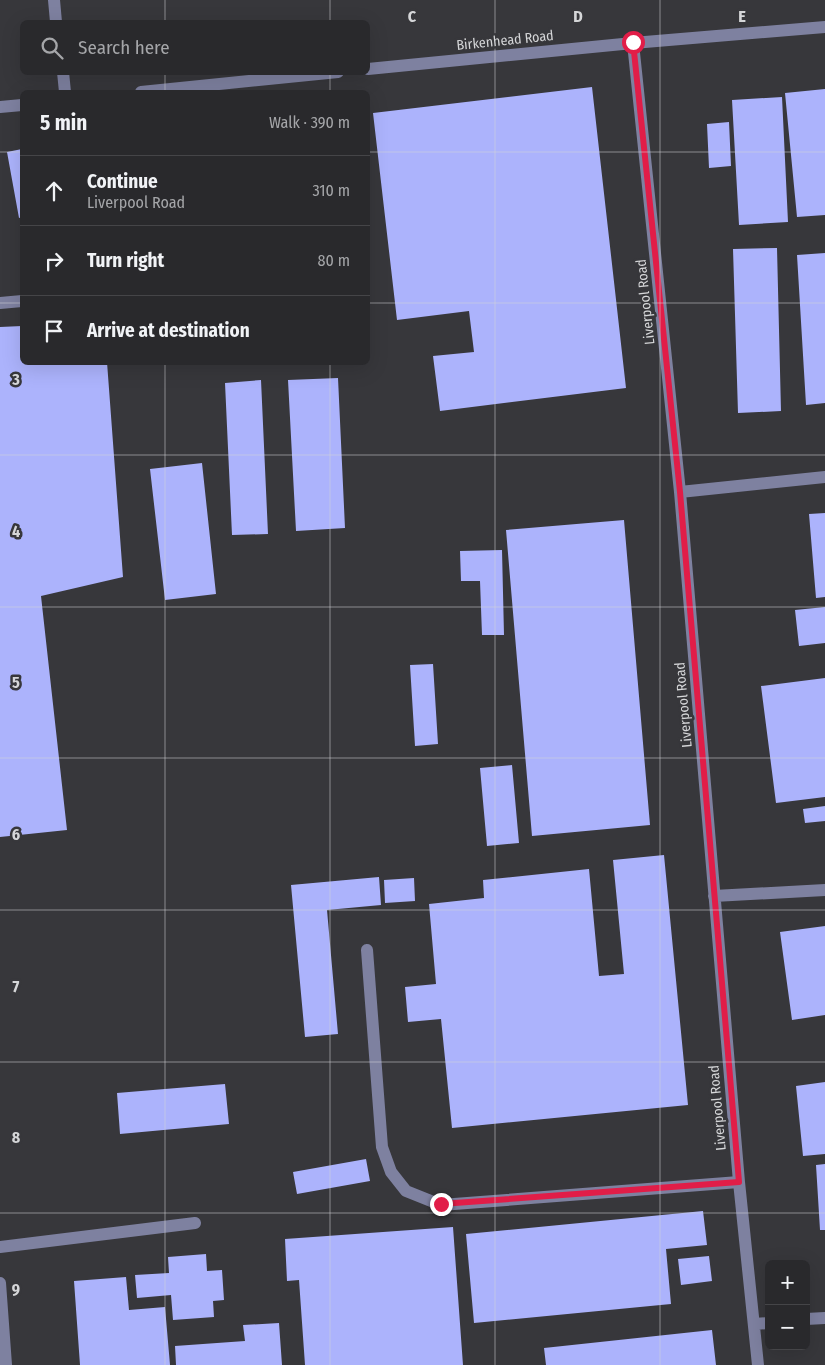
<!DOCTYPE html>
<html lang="en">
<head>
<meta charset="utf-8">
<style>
  :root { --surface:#29292c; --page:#313134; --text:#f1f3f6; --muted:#a5a6a9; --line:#454548 }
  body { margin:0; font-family:"Fira Sans Condensed",sans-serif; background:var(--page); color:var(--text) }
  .controls { position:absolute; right:15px; bottom:15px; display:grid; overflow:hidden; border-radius:8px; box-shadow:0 5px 20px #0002 }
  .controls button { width:45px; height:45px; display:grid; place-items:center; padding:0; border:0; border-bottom:1px solid var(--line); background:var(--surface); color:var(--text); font:25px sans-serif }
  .stop { position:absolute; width:15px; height:15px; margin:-11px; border:4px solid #e11d48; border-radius:50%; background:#fff }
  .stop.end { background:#e11d48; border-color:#fff; box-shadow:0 1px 5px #0008 }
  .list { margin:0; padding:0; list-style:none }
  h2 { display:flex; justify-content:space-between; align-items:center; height:65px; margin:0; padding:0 20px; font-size:21px }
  h2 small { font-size:16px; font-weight:400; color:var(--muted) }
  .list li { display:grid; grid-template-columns:32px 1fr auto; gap:15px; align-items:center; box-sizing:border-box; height:70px; padding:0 20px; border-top:1px solid var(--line) }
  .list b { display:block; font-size:19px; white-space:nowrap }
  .list p { margin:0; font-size:16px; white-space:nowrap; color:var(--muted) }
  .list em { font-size:16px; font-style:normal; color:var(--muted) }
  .icon { flex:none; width:28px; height:28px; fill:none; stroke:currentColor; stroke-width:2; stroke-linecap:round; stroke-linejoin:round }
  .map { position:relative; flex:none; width:825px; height:1365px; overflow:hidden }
  .search { position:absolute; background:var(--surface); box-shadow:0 5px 20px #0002; left:20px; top:20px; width:350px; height:55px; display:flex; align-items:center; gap:12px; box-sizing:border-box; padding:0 18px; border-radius:8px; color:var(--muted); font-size:19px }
  .panel { position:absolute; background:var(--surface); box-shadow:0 5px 20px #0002; left:20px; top:90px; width:350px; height:275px; border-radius:8px }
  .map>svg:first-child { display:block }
  .building { fill:#acb3fc }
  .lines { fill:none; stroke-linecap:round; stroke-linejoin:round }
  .minor { stroke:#7e81a0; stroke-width:12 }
  .route { stroke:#e11d48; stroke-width:6 }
  .grid { fill:none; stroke:#d5d6d8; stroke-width:1; stroke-opacity:0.55 }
  .labels { text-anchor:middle; stroke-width:5; stroke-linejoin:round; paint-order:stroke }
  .street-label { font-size:14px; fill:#d5d6d8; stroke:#37373b }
  .grid-label { font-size:16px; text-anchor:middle; font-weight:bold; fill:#d5d6d8; stroke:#37373b; stroke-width:5; stroke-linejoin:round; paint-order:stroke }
</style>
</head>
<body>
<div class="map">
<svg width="825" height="1365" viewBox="0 0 825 1365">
  <rect width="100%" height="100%" fill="#37373b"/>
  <path class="building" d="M 592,87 L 626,388 L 440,411 L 433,356 L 474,352 L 469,311 L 397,320 L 373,113 Z
    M 825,89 L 825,215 L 797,217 L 785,93 Z
    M 782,97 L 788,222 L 739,225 L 732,100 Z
    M 729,122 L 731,166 L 709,168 L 707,124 Z
    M 22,149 L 22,217 L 19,218 L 7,152 Z
    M 777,248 L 781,411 L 738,413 L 733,249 Z
    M 825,253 L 825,403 L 806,405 L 797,255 Z
    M 22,326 L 22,362 L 107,362 L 123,577 L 41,596 L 67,830 L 0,837 L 0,327 Z
    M 338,378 L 345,528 L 296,531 L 288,380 Z
    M 261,380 L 268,534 L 232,535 L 225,383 Z
    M 202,463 L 216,594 L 165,600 L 150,469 Z
    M 825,513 L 825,597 L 816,598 L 809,514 Z
    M 624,520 L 650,825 L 532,836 L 506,530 Z
    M 502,550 L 504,635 L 482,635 L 480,581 L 461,581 L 460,551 Z
    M 825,607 L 825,643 L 799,646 L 795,610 Z
    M 433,664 L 438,744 L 415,746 L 410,665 Z
    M 825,678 L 825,797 L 776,803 L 761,686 Z
    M 512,765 L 519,843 L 487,846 L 480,768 Z
    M 825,806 L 825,821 L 805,823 L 803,809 Z
    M 664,855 L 688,1105 L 452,1128 L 441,1019 L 408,1022 L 405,987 L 436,984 L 429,904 L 484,898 L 483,880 L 589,869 L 599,976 L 624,974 L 613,860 Z
    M 379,877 L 381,905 L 327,910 L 338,1034 L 305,1037 L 291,885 Z
    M 414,878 L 415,901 L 385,903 L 384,880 Z
    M 825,926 L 825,1015 L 792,1020 L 780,932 Z
    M 825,1082 L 825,1154 L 803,1156 L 796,1086 Z
    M 225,1084 L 229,1124 L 120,1134 L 117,1093 Z
    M 366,1159 L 370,1181 L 297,1194 L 293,1172 Z
    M 825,1164 L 825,1230 L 820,1230 L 816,1165 Z
    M 703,1211 L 707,1245 L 666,1249 L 671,1304 L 474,1323 L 466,1234 Z
    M 453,1227 L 463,1365 L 305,1365 L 299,1280 L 287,1281 L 285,1239 Z
    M 206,1254 L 207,1271 L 222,1270 L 224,1300 L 213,1301 L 214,1317 L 173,1320 L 171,1295 L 137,1298 L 135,1275 L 169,1273 L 168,1257 Z
    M 709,1256 L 712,1281 L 681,1285 L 678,1259 Z
    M 126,1277 L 129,1310 L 165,1307 L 170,1365 L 80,1365 L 74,1281 Z
    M 279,1323 L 282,1365 L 176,1365 L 175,1346 L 245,1341 L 243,1325 Z
    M 712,1330 L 716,1365 L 546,1365 L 544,1348 Z"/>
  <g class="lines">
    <path class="minor" d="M 54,0 L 56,22
      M 633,43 L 680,492 L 739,1182 L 758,1365
      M 368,69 L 633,43 L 825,27
      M 63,72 L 65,92
      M 141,92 L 338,72
      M 0,107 L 22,105
      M 0,303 L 22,301
      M 680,492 L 825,477
      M 714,896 L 825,890
      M 367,950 L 382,1147 L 391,1172 L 406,1191 L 441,1205 L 739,1182
      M 0,1247 L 195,1223
      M 0,1283 L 6,1365
      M 806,1319 L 825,1318
      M 755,1324 L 769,1323"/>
  </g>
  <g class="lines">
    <path class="route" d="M 441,1204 L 739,1182 L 680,492 L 633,42"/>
  </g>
  <path class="grid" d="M 165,0 L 165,22M 330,0 L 330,22M 495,0 L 495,1365M 660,0 L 660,1365M 165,72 L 165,92M 330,72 L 330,92M 0,152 L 22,152M 368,152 L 825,152M 0,303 L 22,303M 368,303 L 825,303M 165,362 L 165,1365M 330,362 L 330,1365M 0,455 L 825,455M 0,607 L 825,607M 0,758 L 825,758M 0,910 L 825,910M 0,1062 L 825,1062M 0,1213 L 825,1213"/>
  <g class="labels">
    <g class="street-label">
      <text transform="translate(505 40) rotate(-6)" y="5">Birkenhead Road</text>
      <text transform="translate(645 302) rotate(-96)" y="5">Liverpool Road</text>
      <text transform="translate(683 705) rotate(-95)" y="5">Liverpool Road</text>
      <text transform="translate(717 1108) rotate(-95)" y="5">Liverpool Road</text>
    </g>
  </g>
  <g class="grid-label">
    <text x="412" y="22">C</text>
    <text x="578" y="22">D</text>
    <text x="742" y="22">E</text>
    <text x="16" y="385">3</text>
    <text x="16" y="537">4</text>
    <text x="16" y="688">5</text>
    <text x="16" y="840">6</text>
    <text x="16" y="992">7</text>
    <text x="16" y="1143">8</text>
    <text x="16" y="1295">9</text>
  </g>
</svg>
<div class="controls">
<button>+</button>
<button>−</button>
</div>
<div class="stop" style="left:633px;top:42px"></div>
<div class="stop end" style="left:441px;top:1204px"></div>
<div class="search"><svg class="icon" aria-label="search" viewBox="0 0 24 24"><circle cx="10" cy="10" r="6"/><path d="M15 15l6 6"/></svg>Search here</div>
<section class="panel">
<h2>5 min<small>Walk · 390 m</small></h2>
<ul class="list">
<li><svg class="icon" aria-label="ahead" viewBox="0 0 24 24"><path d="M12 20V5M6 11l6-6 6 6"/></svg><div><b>Continue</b><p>Liverpool Road</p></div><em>310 m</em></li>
<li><svg class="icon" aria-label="right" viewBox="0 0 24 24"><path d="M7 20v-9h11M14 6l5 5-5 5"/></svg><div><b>Turn right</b></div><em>80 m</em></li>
<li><svg class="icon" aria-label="arrive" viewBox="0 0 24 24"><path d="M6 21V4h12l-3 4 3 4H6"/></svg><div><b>Arrive at destination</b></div></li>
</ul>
</section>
</div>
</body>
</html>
